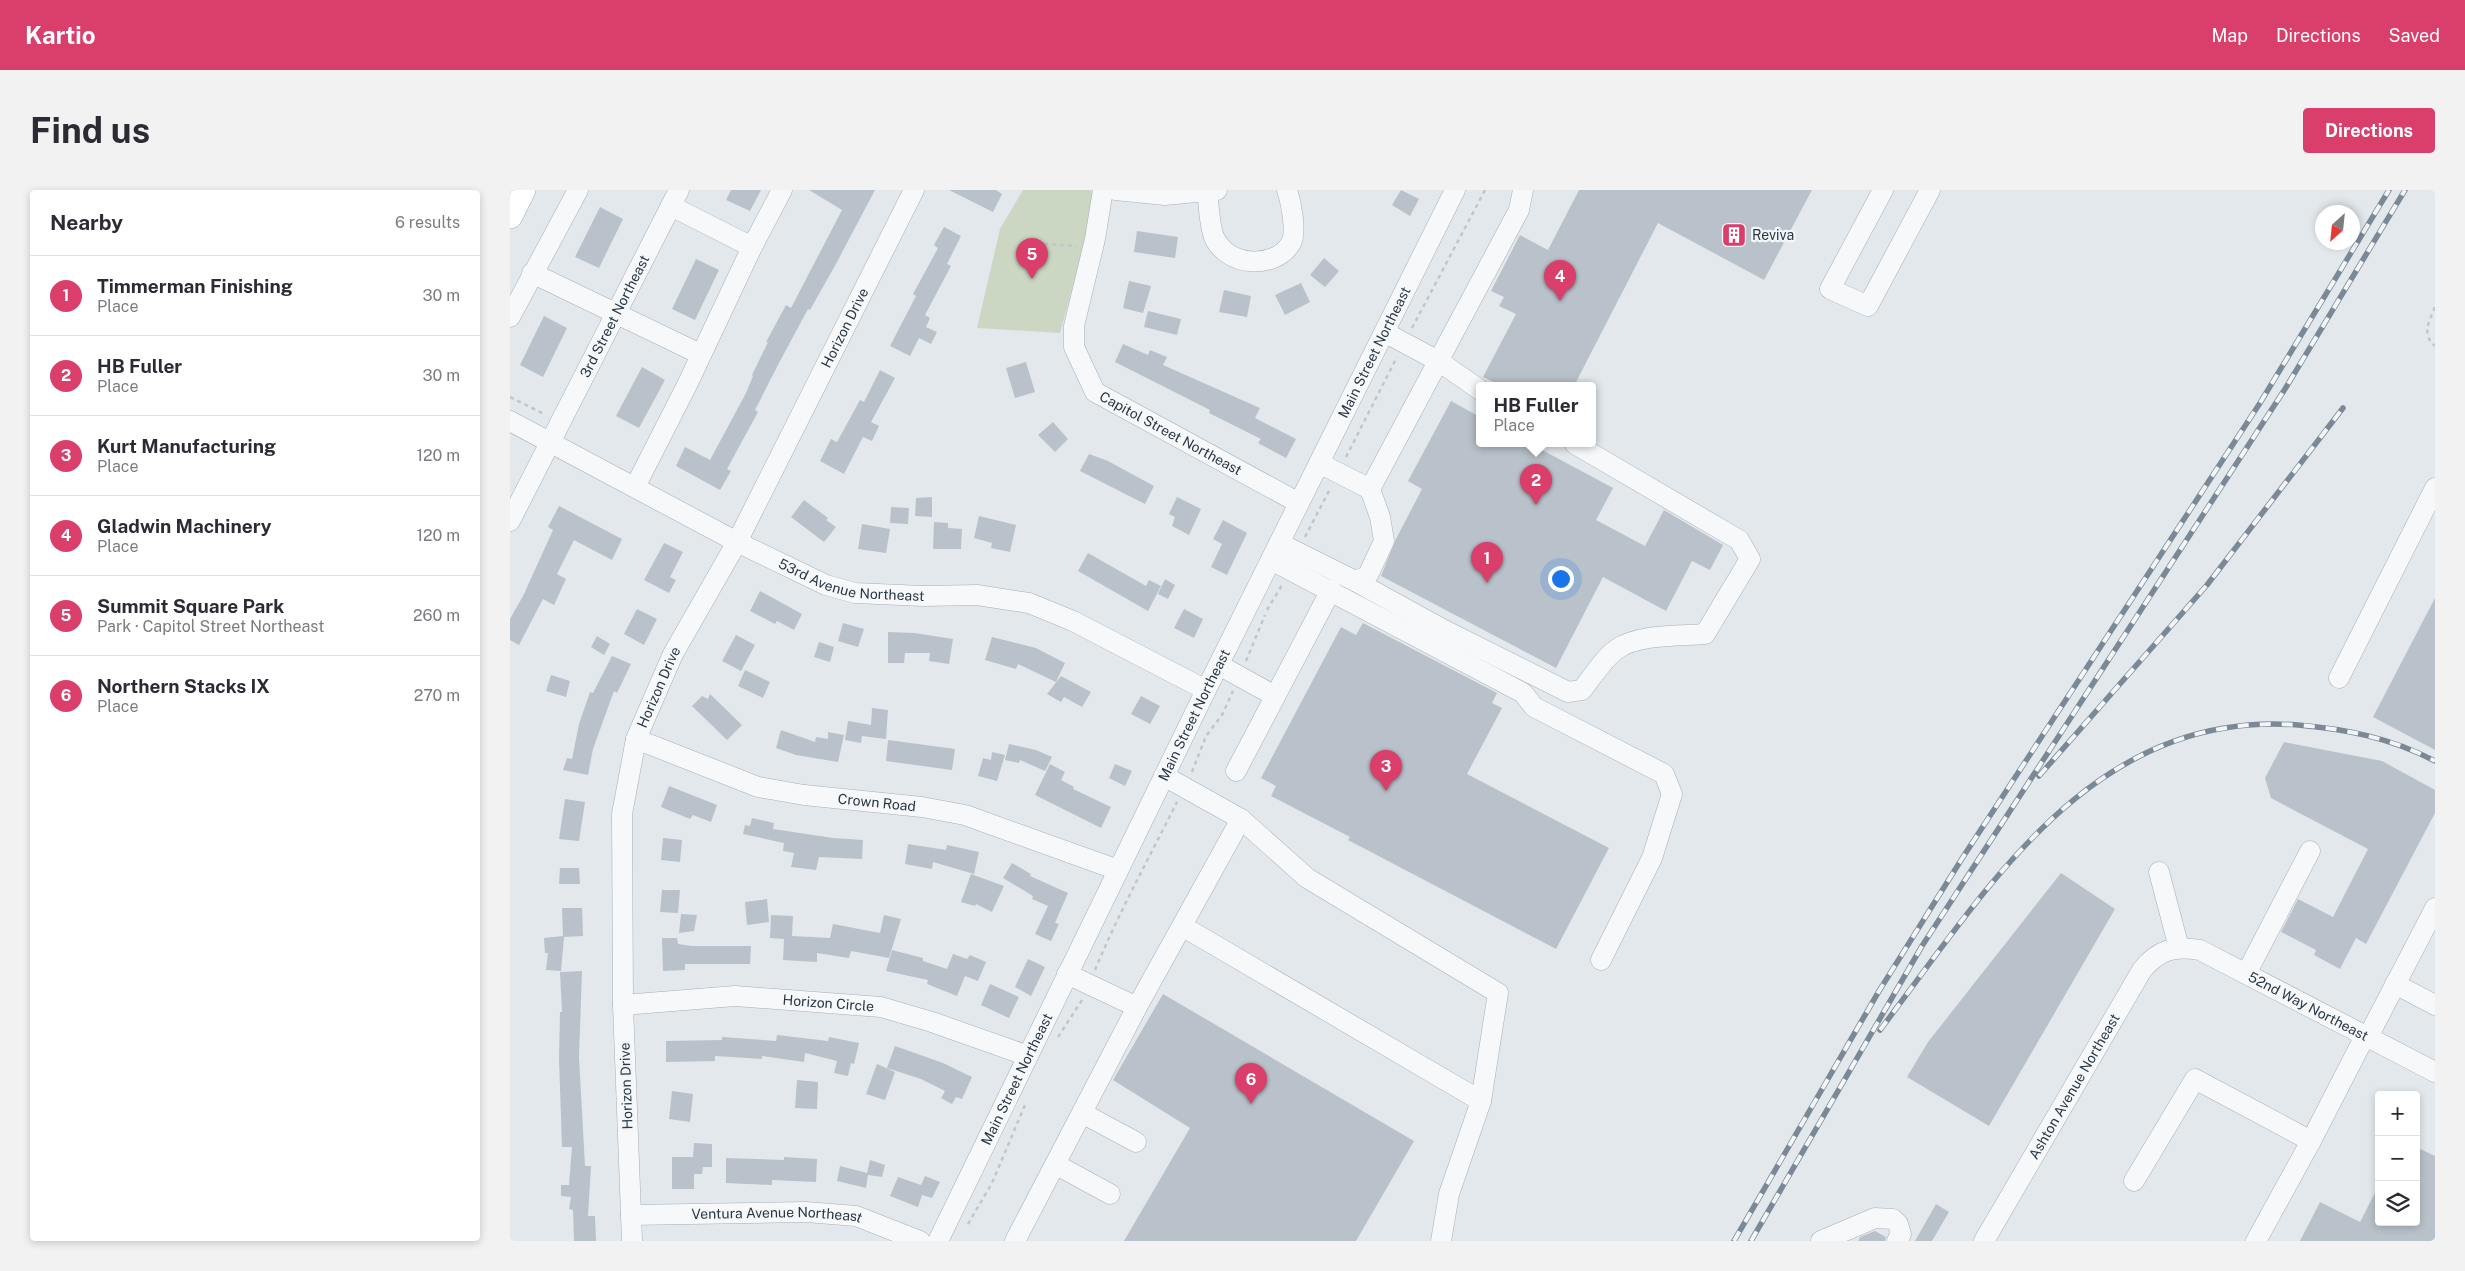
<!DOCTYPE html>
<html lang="en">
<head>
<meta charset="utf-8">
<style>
  :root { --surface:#fff; --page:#f2f2f3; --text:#2b2b33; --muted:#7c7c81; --line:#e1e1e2; --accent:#da3f6b }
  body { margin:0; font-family:"Public Sans",sans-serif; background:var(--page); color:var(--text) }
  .controls { position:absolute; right:15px; bottom:15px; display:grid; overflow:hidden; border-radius:5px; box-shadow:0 2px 8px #0003 }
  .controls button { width:45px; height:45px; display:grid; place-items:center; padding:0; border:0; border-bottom:1px solid var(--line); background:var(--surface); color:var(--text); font:25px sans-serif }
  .compass { position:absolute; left:1805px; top:15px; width:45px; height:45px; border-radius:50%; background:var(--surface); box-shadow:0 2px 8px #0003; rotate:207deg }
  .you { position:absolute; left:1050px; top:388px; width:18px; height:18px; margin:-12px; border:4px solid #fff; border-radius:50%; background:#1a73e8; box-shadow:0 0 0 8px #1a73e833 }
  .badge { display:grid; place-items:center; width:32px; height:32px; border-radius:50%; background:var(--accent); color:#fff; font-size:16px; font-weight:700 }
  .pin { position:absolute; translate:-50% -41px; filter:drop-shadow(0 1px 2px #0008) }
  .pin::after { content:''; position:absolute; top:26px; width:18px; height:15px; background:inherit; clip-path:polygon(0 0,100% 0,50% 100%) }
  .popup { position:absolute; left:966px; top:192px; width:120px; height:65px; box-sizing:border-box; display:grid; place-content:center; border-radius:5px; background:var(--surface); filter:drop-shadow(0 1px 4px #0005); font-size:16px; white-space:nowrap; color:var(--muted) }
  .popup b { font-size:19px; color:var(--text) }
  .popup::after { content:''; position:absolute; left:50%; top:100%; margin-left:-10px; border:10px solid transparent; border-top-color:var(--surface) }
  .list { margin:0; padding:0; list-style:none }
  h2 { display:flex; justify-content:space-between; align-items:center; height:65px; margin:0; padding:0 20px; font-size:21px }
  h2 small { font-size:16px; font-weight:400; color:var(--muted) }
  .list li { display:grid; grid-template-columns:32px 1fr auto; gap:15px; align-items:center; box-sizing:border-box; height:80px; padding:0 20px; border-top:1px solid var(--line) }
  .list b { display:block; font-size:19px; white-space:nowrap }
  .list p { margin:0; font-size:16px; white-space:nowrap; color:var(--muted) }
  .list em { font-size:16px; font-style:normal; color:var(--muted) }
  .icon { flex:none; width:28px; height:28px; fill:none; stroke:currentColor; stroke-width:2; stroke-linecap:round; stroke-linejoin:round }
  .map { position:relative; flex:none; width:1925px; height:1051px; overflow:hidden; border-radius:5px }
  header { display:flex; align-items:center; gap:30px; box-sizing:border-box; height:70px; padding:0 25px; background:var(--accent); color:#fff }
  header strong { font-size:24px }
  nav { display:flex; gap:28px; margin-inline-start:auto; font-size:18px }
  .intro { display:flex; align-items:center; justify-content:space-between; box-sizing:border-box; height:120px; padding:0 30px }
  h1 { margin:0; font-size:35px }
  .button { padding:12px 22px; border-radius:5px; background:var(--accent); color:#fff; font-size:18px; font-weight:700 }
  main { display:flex; gap:30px; padding:0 30px }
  aside { flex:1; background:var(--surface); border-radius:5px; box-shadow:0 2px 8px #0003 }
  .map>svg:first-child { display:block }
  .green { fill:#cbd7c3 }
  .building { fill:#b9c2ca }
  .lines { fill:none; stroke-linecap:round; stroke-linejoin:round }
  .minor-casing { stroke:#a7afb7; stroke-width:21 }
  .major-casing { stroke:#a1aeb9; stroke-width:26 }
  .path { stroke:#c1c6cb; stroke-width:2.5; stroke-dasharray:4 4; stroke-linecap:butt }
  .minor { stroke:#f6f8fa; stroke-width:20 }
  .major { stroke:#fff; stroke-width:25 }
  .rail-casing { stroke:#7b8997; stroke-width:5.5 }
  .rail { stroke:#f3f6f9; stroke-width:4; stroke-dasharray:11; stroke-linecap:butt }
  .labels { text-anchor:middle; stroke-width:4.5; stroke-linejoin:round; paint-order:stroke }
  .poi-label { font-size:14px; fill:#293746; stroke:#f3f6f9; text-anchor:start }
  .street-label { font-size:14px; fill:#293746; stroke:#f3f6f9 }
</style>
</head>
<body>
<header>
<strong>Kartio</strong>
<nav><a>Map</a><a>Directions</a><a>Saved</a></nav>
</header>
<div class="intro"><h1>Find us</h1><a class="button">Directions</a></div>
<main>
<aside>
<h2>Nearby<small>6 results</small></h2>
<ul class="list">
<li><span class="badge">1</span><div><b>Timmerman Finishing</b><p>Place</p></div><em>30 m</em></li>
<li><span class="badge">2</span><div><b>HB Fuller</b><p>Place</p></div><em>30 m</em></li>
<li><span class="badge">3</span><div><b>Kurt Manufacturing</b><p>Place</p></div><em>120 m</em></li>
<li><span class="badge">4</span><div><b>Gladwin Machinery</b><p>Place</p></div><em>120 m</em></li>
<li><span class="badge">5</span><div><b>Summit Square Park</b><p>Park · Capitol Street Northeast</p></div><em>260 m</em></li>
<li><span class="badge">6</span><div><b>Northern Stacks IX</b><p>Place</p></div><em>270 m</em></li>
</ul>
</aside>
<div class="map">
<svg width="1925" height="1051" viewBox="0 0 1925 1051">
  <rect width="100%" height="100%" fill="#e3e8ec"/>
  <path class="green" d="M 513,0 L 581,0 L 586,12 L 550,143 L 467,138 L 490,39 Z"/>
  <path class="building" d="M 221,0 L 251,0 L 240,21 L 216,10 Z
    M 299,0 L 365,0 L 327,72 L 300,120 L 298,119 L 269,173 L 245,220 L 248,222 L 217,279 L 221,281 L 210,300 L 166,276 L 175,257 L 200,270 L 236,203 L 243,186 L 242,185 L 258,152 L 256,152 L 276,115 L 281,118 L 332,20 Z
    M 439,0 L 486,0 L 492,4 L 483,22 Z
    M 891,0 L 909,9 L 900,26 L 882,15 Z
    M 1069,0 L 1302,0 L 1254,90 L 1148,33 L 1064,196 L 992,196 L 973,187 L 1006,124 L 989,116 L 994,107 L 981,101 L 1010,45 L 1038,60 Z
    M 90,17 L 113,29 L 89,78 L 65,67 Z
    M 434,37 L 451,46 L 437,74 L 441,76 L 415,125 L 420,128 L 416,137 L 427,142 L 421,154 L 409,148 L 400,166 L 380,156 L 406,106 L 403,104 L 428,58 L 424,55 Z
    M 627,41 L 668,47 L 665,68 L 624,62 Z
    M 814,68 L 829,81 L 815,97 L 800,85 Z
    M 186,69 L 209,80 L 185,130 L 162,119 Z
    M 619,91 L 641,96 L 633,123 L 613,118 Z
    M 791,93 L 800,112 L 775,125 L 765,105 Z
    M 714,100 L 741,106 L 737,127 L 709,122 Z
    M 638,121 L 671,129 L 667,145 L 634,137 Z
    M 34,126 L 57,138 L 33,187 L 10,175 Z
    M 613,154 L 638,165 L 640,160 L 657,167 L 653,175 L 750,218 L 745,228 L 786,249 L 776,268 L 748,253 L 751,249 L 699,223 L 700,220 L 605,172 Z
    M 516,172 L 525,202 L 505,208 L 496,178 Z
    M 132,177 L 155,190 L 129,238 L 106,226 Z
    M 370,180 L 385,188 L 361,232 L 369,236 L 362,251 L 353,247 L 334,284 L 310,271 L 321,249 L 327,252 L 350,210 L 354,212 Z
    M 941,211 L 970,227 L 970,254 L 1021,254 L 1103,298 L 1086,330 L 1135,356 L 1154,320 L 1213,355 L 1200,380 L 1182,371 L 1156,421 L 1093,387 L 1046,478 L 871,386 L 886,349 L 912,299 L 898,291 Z
    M 543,232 L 558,249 L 545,262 L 528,245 Z
    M 579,264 L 598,271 L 644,296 L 635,314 L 570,281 Z
    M 422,307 L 422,327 L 405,326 L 406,308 Z
    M 667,307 L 691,319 L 679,345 L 662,336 L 665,327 L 659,324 Z
    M 294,310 L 318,328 L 316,330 L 326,337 L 314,352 L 281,327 Z
    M 49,316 L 112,349 L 102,370 L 64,350 L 47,384 L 56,389 L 44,415 L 33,409 L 9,455 L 0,450 L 0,429 L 13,406 L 43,340 L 38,337 Z
    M 381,317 L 399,318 L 398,334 L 380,333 Z
    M 469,326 L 506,335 L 500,362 L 481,358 L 482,353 L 464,348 Z
    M 713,330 L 737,343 L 717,385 L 701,377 L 712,354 L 703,349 Z
    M 424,332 L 438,333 L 438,338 L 452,339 L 451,359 L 423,359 Z
    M 352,334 L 380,339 L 376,363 L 348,359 Z
    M 154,353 L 173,362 L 160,387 L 166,390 L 159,403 L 134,390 Z
    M 578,363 L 636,396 L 639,390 L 651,396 L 638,421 L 568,381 Z
    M 655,389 L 665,395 L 658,409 L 648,404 Z
    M 250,401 L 292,424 L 284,440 L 267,431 L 265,434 L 240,421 Z
    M 1925,408 L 1925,560 L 1863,527 Z
    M 127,419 L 147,429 L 134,455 L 114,444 Z
    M 674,419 L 693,429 L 684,448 L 664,438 Z
    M 333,433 L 354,439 L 348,457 L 328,451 Z
    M 853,433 L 987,503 L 982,513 L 992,518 L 957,584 L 1099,658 L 1046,759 L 838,650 L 840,647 L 761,606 L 766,596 L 751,588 L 831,437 L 846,445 Z
    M 378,442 L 405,443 L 443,449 L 439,474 L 419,471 L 420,463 L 395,463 L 394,473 L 378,473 Z
    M 226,445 L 245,455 L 231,481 L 212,471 Z
    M 87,446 L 100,454 L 94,465 L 81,457 Z
    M 482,447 L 526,458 L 555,473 L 546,492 L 508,474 L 506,479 L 475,470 Z
    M 309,452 L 324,457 L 320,472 L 304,467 Z
    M 102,466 L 121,474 L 107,503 L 104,501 L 83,559 L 78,585 L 53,580 L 57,568 L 62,569 L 69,534 L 80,502 L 83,503 Z
    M 235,480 L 260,492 L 253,508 L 228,496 Z
    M 41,485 L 60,491 L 56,507 L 36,501 Z
    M 551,486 L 581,502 L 572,517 L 554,507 L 551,512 L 537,504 Z
    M 200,504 L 232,535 L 217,550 L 182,516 L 192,506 L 198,509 Z
    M 631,506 L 650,516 L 640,534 L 621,524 Z
    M 362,518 L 378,520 L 376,549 L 352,546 L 351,553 L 335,550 L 338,531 L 361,535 Z
    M 271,540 L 305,552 L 306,547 L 318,549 L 318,542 L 334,545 L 328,572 L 286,565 L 266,558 Z
    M 378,550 L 445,559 L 442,580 L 376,571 Z
    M 1774,552 L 1872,571 L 1925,600 L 1925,623 L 1856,754 L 1846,748 L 1830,779 L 1804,765 L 1806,760 L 1771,742 L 1788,709 L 1823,727 L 1858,659 L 1761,608 L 1755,588 Z
    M 499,554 L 526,560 L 542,567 L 535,581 L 510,570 L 509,573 L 495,570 Z
    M 482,562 L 495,565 L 487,591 L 468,586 L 473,568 L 481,570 Z
    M 540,574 L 555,582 L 551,590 L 564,597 L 563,599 L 601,617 L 591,638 L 525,605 Z
    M 605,574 L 622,581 L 615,596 L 599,588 Z
    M 159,596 L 207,615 L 201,632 L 183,625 L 180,629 L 151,617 Z
    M 55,609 L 75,612 L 69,651 L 49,649 Z
    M 242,628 L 264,633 L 263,639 L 323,648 L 353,650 L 352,669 L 309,667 L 306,680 L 281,677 L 284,663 L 273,661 L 274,653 L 233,644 L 235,635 L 240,636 Z
    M 153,648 L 172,650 L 170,672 L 151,670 Z
    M 398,654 L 436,660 L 437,655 L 469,662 L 464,684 L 423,672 L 422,679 L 395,674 Z
    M 502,673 L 521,684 L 520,686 L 558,703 L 545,733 L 549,734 L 541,751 L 525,744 L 538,716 L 522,709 L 523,706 L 493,688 Z
    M 50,678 L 69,678 L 70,694 L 49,694 Z
    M 1551,683 L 1605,719 L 1479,936 L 1397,887 L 1418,852 Z
    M 461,684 L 494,696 L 482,722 L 466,714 L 465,716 L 451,712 Z
    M 152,700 L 170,700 L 168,723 L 150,722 Z
    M 257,709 L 259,732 L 237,735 L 235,712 Z
    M 52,718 L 72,718 L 73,746 L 54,747 L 51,781 L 36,780 L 38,763 L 35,763 L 34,748 L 53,746 Z
    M 171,724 L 187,725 L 184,741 L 169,743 Z
    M 261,725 L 283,726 L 282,746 L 320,748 L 323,734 L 370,743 L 374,725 L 391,729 L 379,768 L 341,761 L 339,768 L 307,763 L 307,772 L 273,770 L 274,749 L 260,748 Z
    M 152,748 L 167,748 L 168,754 L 182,756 L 241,756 L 240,774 L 175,774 L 175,780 L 153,781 Z
    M 382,760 L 413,768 L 413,771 L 437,779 L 443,764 L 457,769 L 460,765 L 476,772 L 468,791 L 455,786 L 447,806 L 417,794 L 418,790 L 376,781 Z
    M 518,769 L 535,777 L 521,806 L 505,797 Z
    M 72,781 L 69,867 L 75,976 L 81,976 L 78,1026 L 85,1026 L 86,1051 L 64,1051 L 63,1020 L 59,1019 L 61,1007 L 51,1006 L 51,995 L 59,995 L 62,957 L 52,957 L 49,869 L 50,822 L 52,822 L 50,782 Z
    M 480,794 L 509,807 L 499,828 L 471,815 Z
    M 653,804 L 904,951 L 846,1051 L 614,1051 L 680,938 L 603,890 Z
    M 267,845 L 318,851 L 319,847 L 349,853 L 344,874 L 341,873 L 338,886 L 324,883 L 327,871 L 295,863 L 294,872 L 252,866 L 252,869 L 205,866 L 205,871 L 156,872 L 156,851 L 212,850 L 212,847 L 266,851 Z
    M 385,856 L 433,873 L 462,887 L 452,909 L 446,907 L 442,914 L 431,908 L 435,901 L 411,889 L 377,878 Z
    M 367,874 L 385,882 L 375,910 L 356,904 Z
    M 287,890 L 308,892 L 307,919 L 285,918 Z
    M 162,901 L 183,904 L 180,932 L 159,929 Z
    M 184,953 L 202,954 L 202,977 L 193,977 L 192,984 L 184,984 L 184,999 L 162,999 L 162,967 L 183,967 Z
    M 1906,957 L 1925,966 L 1925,1051 L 1790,1051 L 1810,1012 L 1850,1032 L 1869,995 L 1869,1032 L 1906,1032 Z
    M 274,967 L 307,969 L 306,992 L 262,990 L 262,995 L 216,993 L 216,968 L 274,970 Z
    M 360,970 L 375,975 L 372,987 L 358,985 L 356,998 L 327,991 L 330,976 L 357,983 Z
    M 415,986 L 430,992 L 422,1008 L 412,1005 L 408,1017 L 380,1006 L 388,987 L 411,995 Z
    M 1426,1014 L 1439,1022 L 1422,1051 L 1405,1051 Z
    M 1365,1041 L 1376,1047 L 1375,1051 L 1348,1051 L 1350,1047 Z"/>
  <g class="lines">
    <defs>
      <g id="minor">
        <path id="s1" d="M 593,0 L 585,49 L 564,136 L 564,157 L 585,202 L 789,313"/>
        <path d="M 605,0 L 655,5 L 707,0"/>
        <path d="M 1373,0 L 1320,99 L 1358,116 L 1420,0"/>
        <path d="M 697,1 C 699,15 699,34 704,47 C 717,77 765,80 781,53 C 787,42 781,12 777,0"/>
        <path d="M 161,16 L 242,57"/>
        <path d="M 22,83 L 190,164"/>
        <path d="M 0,127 L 68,0"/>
        <path d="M 874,142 L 930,172 L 970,200"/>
        <path id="s2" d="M 0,231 L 227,352 L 316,395 L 345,403 L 413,406 L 467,405 L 519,413 L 563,431 L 696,500"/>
        <path d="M 809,273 L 860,299"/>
        <path d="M 125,297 L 177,195 L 242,57 L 272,0"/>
        <path id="s3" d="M 0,331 L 169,0"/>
        <path d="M 769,353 L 845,391 L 856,387 L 859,383 L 874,351 L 870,327 L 860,299 L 1009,20 L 1013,0"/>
        <path d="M 761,370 L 1013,503 L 1024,517 L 1154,584 L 1162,604 L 1142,668 L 1091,770"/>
        <path d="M 845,391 L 934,440 L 1058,502 L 1072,500 C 1083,486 1093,469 1107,459 C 1128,444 1170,446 1195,444 L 1240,369 L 1229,350 L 1065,254"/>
        <path d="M 709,475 L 765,506"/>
        <path d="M 1829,488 L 1925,298"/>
        <path id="s4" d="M 126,549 L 248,597 L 294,605 L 412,617 L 455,625 L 608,680"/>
        <path d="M 726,581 L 821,400"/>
        <path d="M 654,586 L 731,629 L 797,688 L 988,803 L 971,911 L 939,1004 L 931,1051"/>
        <path d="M 1649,682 L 1669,758"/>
        <path d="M 672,736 L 971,911"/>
        <path d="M 557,784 L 627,817 L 731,629"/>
        <path d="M 1736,784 L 1800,661"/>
        <path d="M 1885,794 L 1925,815"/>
        <path id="s5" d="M 113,815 L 225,806 L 371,817 L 422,832 L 518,866"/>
        <path d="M 1858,847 L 1925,718"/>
        <path d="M 572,923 L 626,952"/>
        <path d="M 545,974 L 600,1004"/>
        <path d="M 1624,991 L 1685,889 L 1801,951 L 1855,846"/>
        <path id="s6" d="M 121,1025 L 296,1022 L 346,1026 L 410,1051"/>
        <path id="s7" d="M 122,1051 L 113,815 L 112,624 L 126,549 L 163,464 L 227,352 L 404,0"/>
        <path id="s8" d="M 428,1051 L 696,500 L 945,0"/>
        <path d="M 505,1051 L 627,817"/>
        <path d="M 1311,1051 L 1365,1028 L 1383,1029 L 1388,1034 L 1391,1044 L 1387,1051"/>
        <path id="s9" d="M 1474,1051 L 1632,780 C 1649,759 1664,756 1690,760 L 1925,882"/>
        <path d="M 1746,1051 L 1801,951"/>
      </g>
      <path id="major" d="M 0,26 L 13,0"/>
    </defs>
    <use href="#minor" class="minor-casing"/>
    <use href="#major" class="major-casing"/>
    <path class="path" d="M 534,54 L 567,56
      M 1925,117 C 1919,132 1911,144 1925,156
      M 902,138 L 975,0
      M 0,207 L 34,224
      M 836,267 L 887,167
      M 795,347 L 820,299
      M 757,420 L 772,395
      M 736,471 L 755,425
      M 682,582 L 696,546 L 712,525 L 723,501
      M 585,780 C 609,722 639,668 667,612
      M 548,847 L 572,810
      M 458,1034 L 482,993 L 515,915"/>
    <use href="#minor" class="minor"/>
    <use href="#major" class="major"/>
    <defs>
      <path id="rail" d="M 1529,586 L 1697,395 L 1833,218
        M 1370,840 C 1479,697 1582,520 1788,535 C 1836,539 1881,548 1925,571
        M 1224,1051 L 1369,801 L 1453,667 L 1750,213 L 1879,0
        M 1241,1051 L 1412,756 L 1775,199 L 1895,0"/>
    </defs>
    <use href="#rail" class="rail-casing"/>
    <use href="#rail" class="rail"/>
  </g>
  <defs>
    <symbol id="building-square" viewBox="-11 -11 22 22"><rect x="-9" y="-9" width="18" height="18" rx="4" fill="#da3f6b" stroke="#f3f6f9"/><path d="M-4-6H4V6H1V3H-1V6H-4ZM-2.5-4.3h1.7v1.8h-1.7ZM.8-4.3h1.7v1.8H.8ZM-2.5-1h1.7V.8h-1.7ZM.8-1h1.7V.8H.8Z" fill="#fff"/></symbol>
  </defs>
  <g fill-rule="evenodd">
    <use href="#building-square" x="1210" y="31" width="28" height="28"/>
  </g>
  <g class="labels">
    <g class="poi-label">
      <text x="1242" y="50">Reviva</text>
    </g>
    <g class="street-label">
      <text dy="5" stroke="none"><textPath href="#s3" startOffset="230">3rd Street Northeast</textPath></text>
      <text dy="5" stroke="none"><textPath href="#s7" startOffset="965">Horizon Drive</textPath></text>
      <text dy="5" stroke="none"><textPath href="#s8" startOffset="990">Main Street Northeast</textPath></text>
      <text dy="5" stroke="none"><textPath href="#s1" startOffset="296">Capitol Street Northeast</textPath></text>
      <text dy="5" stroke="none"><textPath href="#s2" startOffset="380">53rd Avenue Northeast</textPath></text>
      <text dy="5" stroke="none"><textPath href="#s7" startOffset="560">Horizon Drive</textPath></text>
      <text dy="5" stroke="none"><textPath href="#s8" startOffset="585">Main Street Northeast</textPath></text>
      <text dy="5" stroke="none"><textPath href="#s4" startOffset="251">Crown Road</textPath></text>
      <text dy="5" stroke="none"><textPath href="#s5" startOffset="206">Horizon Circle</textPath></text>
      <text dy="5" stroke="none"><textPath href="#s9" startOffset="501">52nd Way Northeast</textPath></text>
      <text dy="5" stroke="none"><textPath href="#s8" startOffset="180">Main Street Northeast</textPath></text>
      <text transform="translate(116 896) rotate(-92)" y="5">Horizon Drive</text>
      <text dy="5" stroke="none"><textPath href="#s9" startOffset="179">Ashton Avenue Northeast</textPath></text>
      <text dy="5" stroke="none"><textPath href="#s6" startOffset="146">Ventura Avenue Northeast</textPath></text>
    </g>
  </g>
</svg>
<div class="controls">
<button>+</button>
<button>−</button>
<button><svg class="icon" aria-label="layers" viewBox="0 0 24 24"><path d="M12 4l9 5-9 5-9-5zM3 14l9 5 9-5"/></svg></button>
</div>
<svg class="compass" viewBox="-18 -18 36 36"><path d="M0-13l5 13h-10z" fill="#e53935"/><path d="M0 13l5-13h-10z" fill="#7c7c81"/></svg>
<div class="you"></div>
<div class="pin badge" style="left:977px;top:393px">1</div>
<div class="pin badge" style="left:1026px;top:315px">2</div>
<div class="popup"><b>HB Fuller</b>Place</div>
<div class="pin badge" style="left:876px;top:601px">3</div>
<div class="pin badge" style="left:1050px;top:111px">4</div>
<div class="pin badge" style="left:522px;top:89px">5</div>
<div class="pin badge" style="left:741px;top:914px">6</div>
</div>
</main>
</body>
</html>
